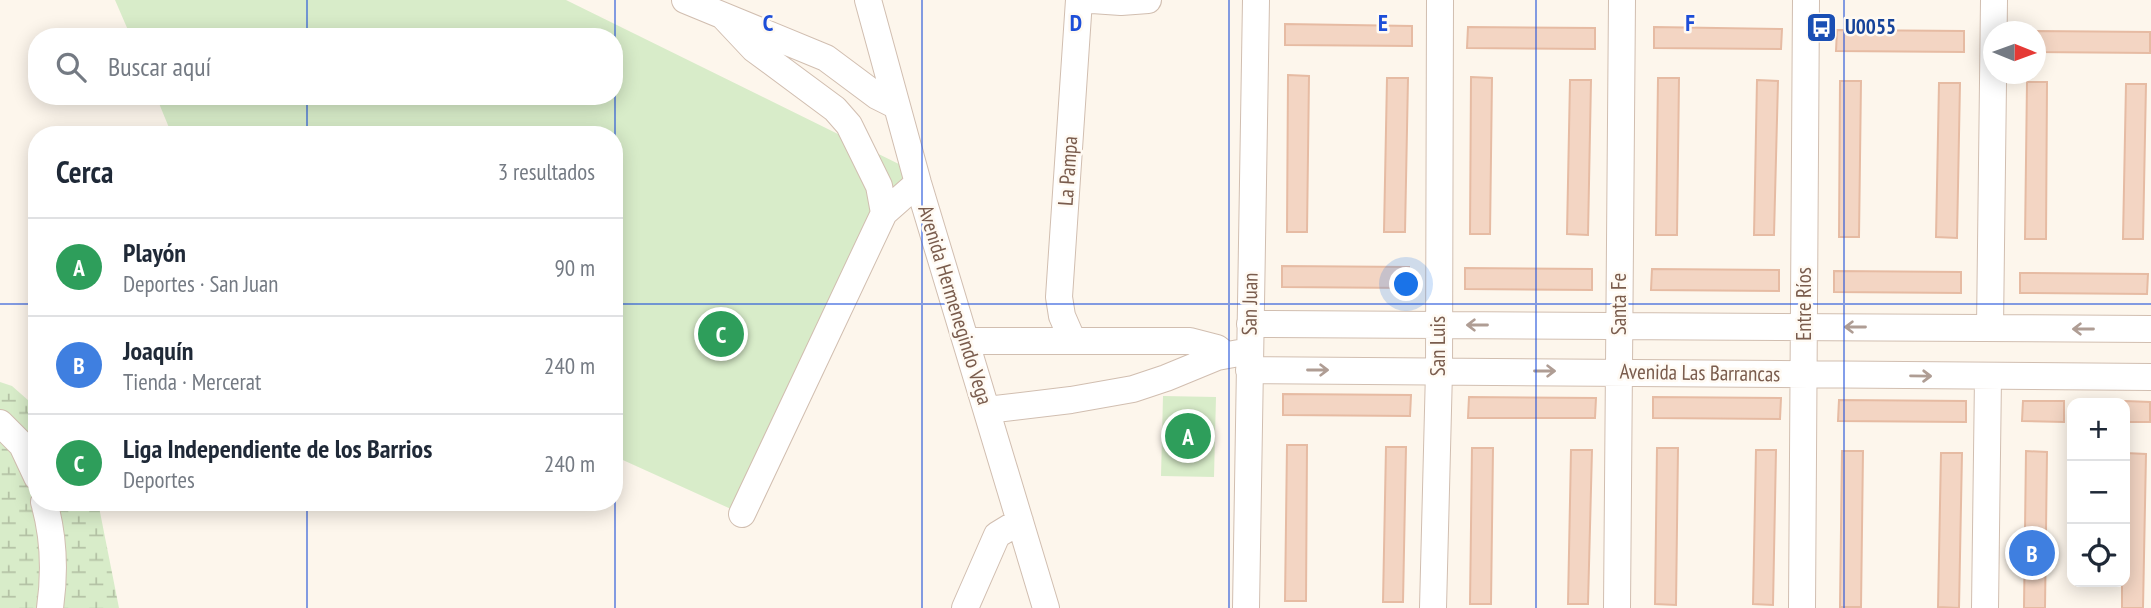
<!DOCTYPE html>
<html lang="es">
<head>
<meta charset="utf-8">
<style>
  :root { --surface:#fff; --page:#f2f2f3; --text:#1f2937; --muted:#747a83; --line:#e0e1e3; --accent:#2563eb }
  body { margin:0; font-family:"PT Sans Narrow",sans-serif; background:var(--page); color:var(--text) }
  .controls { position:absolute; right:21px; bottom:21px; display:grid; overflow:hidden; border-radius:14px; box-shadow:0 4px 18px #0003 }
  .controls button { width:63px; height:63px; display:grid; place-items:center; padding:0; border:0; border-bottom:2px solid var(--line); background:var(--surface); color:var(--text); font:35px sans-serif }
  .compass { position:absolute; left:1983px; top:21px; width:63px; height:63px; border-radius:50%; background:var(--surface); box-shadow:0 4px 18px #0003; rotate:91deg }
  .you { position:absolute; left:1407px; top:285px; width:24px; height:24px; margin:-18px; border:5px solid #fff; border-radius:50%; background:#1a73e8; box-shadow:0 0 0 10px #1a73e833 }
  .badge { display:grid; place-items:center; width:46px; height:46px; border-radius:50%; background:var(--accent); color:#fff; font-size:23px; font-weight:700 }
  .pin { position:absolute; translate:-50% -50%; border:4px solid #fff; box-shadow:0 2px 7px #0006 }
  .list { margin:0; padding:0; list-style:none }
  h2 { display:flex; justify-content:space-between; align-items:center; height:91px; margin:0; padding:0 28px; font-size:30px }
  h2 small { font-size:23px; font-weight:400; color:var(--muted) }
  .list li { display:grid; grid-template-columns:46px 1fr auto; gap:21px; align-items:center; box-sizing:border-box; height:98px; padding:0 28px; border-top:2px solid var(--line) }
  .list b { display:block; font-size:26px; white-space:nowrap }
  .list p { margin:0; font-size:23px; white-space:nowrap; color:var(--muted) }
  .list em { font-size:23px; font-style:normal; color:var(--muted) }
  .icon { flex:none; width:38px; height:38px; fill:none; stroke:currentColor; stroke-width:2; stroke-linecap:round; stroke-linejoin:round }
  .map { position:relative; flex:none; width:2151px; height:608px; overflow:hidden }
  .search { position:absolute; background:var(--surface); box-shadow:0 4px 18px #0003; left:28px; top:28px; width:595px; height:77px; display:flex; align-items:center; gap:18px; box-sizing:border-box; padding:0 24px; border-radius:28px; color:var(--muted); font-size:26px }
  .panel { position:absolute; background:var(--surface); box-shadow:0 4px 18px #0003; left:28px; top:126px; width:595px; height:385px; border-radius:28px }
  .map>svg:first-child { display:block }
  .wetland { fill:url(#wetland-marsh) }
  .green { fill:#d8ecc9 }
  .building { fill:#f3d5c3; stroke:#e6bba3; stroke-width:2 }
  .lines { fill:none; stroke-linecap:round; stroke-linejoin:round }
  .minor-casing { stroke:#d1beb0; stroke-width:28 }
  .minor { stroke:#fff; stroke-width:26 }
  .oneway { stroke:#af9d94 }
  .grid { fill:none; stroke:#1d4ed8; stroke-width:2; stroke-opacity:0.55 }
  .labels { text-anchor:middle; stroke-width:5; stroke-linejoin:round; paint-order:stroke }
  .transit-label { font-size:21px; font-weight:bold; fill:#164399; stroke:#fffaf3; text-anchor:start }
  .street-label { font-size:21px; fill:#7a5c4d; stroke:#fffaf3 }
  .grid-label { font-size:23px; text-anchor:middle; font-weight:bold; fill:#1d4ed8; stroke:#fffaf3; stroke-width:5; stroke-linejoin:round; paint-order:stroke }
</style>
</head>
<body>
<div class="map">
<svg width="2151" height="608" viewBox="0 0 2151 608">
  <defs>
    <pattern id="wetland-marsh" width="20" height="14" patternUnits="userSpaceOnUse" patternTransform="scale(1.75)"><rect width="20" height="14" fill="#d8ecc9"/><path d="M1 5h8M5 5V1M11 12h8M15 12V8" fill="none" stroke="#b4c2a5"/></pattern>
  </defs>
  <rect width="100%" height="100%" fill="#fdf6ec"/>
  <path class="wetland" d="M 0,382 L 12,386 L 37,408 L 37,502 L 98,502 L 119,608 L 0,608 Z"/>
  <path class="green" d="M 115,0 L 566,0 L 915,172 L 899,198 L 742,514 L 614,456 L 614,135 L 172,135 L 156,96 L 614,96 L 614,37 L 131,37 Z
    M 1163,396 L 1216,397 L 1214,477 L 1161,476 Z"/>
  <path class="building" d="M 1285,24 L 1412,26 L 1412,46 L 1285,45 Z
    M 1468,27 L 1595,28 L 1595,49 L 1467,48 Z
    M 1654,27 L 1782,29 L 1781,49 L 1654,48 Z
    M 1837,30 L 1964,31 L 1964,52 L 1836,51 Z
    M 2035,31 L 2150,32 L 2150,53 L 2035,52 Z
    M 1288,75 L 1309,76 L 1307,232 L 1287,232 Z
    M 1471,77 L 1492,78 L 1490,234 L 1470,234 Z
    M 1387,78 L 1408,78 L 1405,232 L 1384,232 Z
    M 1658,78 L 1679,78 L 1677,235 L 1656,235 Z
    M 1570,80 L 1591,80 L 1588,235 L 1567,234 Z
    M 1757,80 L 1778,81 L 1774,235 L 1754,235 Z
    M 1840,81 L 1861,81 L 1859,237 L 1839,237 Z
    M 2027,82 L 2047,82 L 2046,239 L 2025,239 Z
    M 1939,83 L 1960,83 L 1957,238 L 1936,237 Z
    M 2126,84 L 2146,84 L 2143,239 L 2123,239 Z
    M 1282,266 L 1409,267 L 1409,288 L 1282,287 Z
    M 1465,268 L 1592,269 L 1592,290 L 1465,289 Z
    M 1652,269 L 1779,270 L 1779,291 L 1651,290 Z
    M 1834,271 L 1961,272 L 1961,293 L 1834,292 Z
    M 2020,273 L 2148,274 L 2147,294 L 2020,293 Z
    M 1283,394 L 1411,395 L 1410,416 L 1283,415 Z
    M 1469,397 L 1596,398 L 1595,418 L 1468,418 Z
    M 1653,397 L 1781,398 L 1780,419 L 1653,418 Z
    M 1839,400 L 1966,401 L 1966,422 L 1838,421 Z
    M 2023,401 L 2064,401 L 2064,422 L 2022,421 Z
    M 2125,401 L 2150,402 L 2150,422 L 2125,422 Z
    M 1287,445 L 1307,445 L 1306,601 L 1285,601 Z
    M 1386,447 L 1406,447 L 1403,602 L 1383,602 Z
    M 1472,448 L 1493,448 L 1491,604 L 1470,604 Z
    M 1657,448 L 1678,448 L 1676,605 L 1655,604 Z
    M 1571,450 L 1592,450 L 1588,604 L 1568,604 Z
    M 1756,450 L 1776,450 L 1773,605 L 1753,604 Z
    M 1842,451 L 1863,451 L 1861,607 L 1840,607 Z
    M 2026,451 L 2047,452 L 2045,608 L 2024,608 Z
    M 1941,453 L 1962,453 L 1959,608 L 1938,607 Z
    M 2125,453 L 2146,454 L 2143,608 L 2122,608 L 2122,582 L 2125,582 Z"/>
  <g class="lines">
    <defs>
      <path id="minor" d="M 685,0 L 826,58 L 877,96 L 897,106
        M 868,0 L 918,183 L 1046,608
        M 1092,0 L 1121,2 L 1148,0
        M 723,16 L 754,49 L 835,109 L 849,125 L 879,186 L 884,213
        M 1250,324 L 2151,329
        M 1990,328 L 1994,0
        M 1072,339 L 1062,316 L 1059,297 L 1079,0
        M 966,341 L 1190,341 L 1217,348 L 1226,355
        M 1249,370 L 2151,377
        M 987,410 L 1071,400 L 1133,389 L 1166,378 L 1217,357 L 1250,351
        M 0,423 L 22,445 L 37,477
        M 44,502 C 54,537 55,573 50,608
        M 742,514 L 884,213 L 918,183
        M 965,608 L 997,535 L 1020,521
        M 1246,608 L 1256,0
        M 1433,608 L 1439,371 L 1440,0
        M 1617,608 L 1622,0
        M 1802,608 L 1806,0
        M 1985,608 L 1988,377"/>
    </defs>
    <use href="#minor" class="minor-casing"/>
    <use href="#minor" class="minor"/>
  </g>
  <defs><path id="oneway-shaft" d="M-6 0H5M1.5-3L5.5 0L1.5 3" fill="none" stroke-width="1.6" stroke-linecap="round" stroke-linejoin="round" transform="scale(1.75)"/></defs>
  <g class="oneway">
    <use href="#oneway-shaft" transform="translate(1477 325) rotate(-180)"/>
    <use href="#oneway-shaft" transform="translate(1855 327) rotate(-180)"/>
    <use href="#oneway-shaft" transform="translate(2083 329) rotate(-180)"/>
    <use href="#oneway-shaft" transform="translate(1318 370)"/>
    <use href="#oneway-shaft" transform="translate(1545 371)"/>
    <use href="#oneway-shaft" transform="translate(1921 376) rotate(1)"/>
  </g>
  <path class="grid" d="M 307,0 L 307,37M 615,0 L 615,608M 922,0 L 922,608M 1229,0 L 1229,608M 1536,0 L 1536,608M 1844,0 L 1844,608M 307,96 L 307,135M 0,304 L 37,304M 614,304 L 2151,304M 307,502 L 307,608"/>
  <defs>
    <symbol id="bus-square" viewBox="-11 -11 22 22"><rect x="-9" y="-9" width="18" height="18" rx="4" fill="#1a4fb4" stroke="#fffaf3"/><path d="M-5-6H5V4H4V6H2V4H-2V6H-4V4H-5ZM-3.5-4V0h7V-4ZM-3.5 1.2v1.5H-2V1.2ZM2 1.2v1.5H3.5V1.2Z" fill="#fff"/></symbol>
  </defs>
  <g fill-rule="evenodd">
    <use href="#bus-square" x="1804" y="10" width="35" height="35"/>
  </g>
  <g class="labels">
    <g class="transit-label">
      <text x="1845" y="34">U0055</text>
    </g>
    <g class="street-label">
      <text transform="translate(1068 171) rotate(-86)" y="7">La Pampa</text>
      <text transform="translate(1250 304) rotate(-89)" y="7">San Juan</text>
      <text transform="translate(1619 304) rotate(-90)" y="7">Santa Fe</text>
      <text transform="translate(1804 304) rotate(-90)" y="7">Entre Ríos</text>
      <text transform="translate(955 305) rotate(73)" y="7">Avenida Hermenegindo Vega</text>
      <text transform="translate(1438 346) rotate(-90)" y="7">San Luis</text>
      <text transform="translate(1700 373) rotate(1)" y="7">Avenida Las Barrancas</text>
    </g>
  </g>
  <g class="grid-label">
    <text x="768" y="31">C</text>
    <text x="1076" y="31">D</text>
    <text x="1383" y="31">E</text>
    <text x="1690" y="31">F</text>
  </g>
</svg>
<div class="controls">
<button>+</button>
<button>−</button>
<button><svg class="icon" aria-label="locate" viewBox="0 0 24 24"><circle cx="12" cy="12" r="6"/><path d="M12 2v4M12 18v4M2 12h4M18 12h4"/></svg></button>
</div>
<svg class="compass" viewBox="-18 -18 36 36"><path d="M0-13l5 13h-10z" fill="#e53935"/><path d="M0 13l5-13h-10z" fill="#747a83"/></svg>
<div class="you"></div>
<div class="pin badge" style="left:1188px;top:436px;background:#2e9e5b">A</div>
<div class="pin badge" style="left:2032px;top:553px;background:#3f7fe0">B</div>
<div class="pin badge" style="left:721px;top:334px;background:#2e9e5b">C</div>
<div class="search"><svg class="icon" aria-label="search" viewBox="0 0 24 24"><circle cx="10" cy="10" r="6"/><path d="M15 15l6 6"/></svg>Buscar aquí</div>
<section class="panel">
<h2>Cerca<small>3 resultados</small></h2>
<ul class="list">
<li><span class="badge" style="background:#2e9e5b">A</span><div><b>Playón</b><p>Deportes · San Juan</p></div><em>90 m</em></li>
<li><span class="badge" style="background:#3f7fe0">B</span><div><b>Joaquín</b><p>Tienda · Mercerat</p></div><em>240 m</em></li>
<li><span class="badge" style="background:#2e9e5b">C</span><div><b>Liga Independiente de los Barrios</b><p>Deportes</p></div><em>240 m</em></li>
</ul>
</section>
</div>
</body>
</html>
